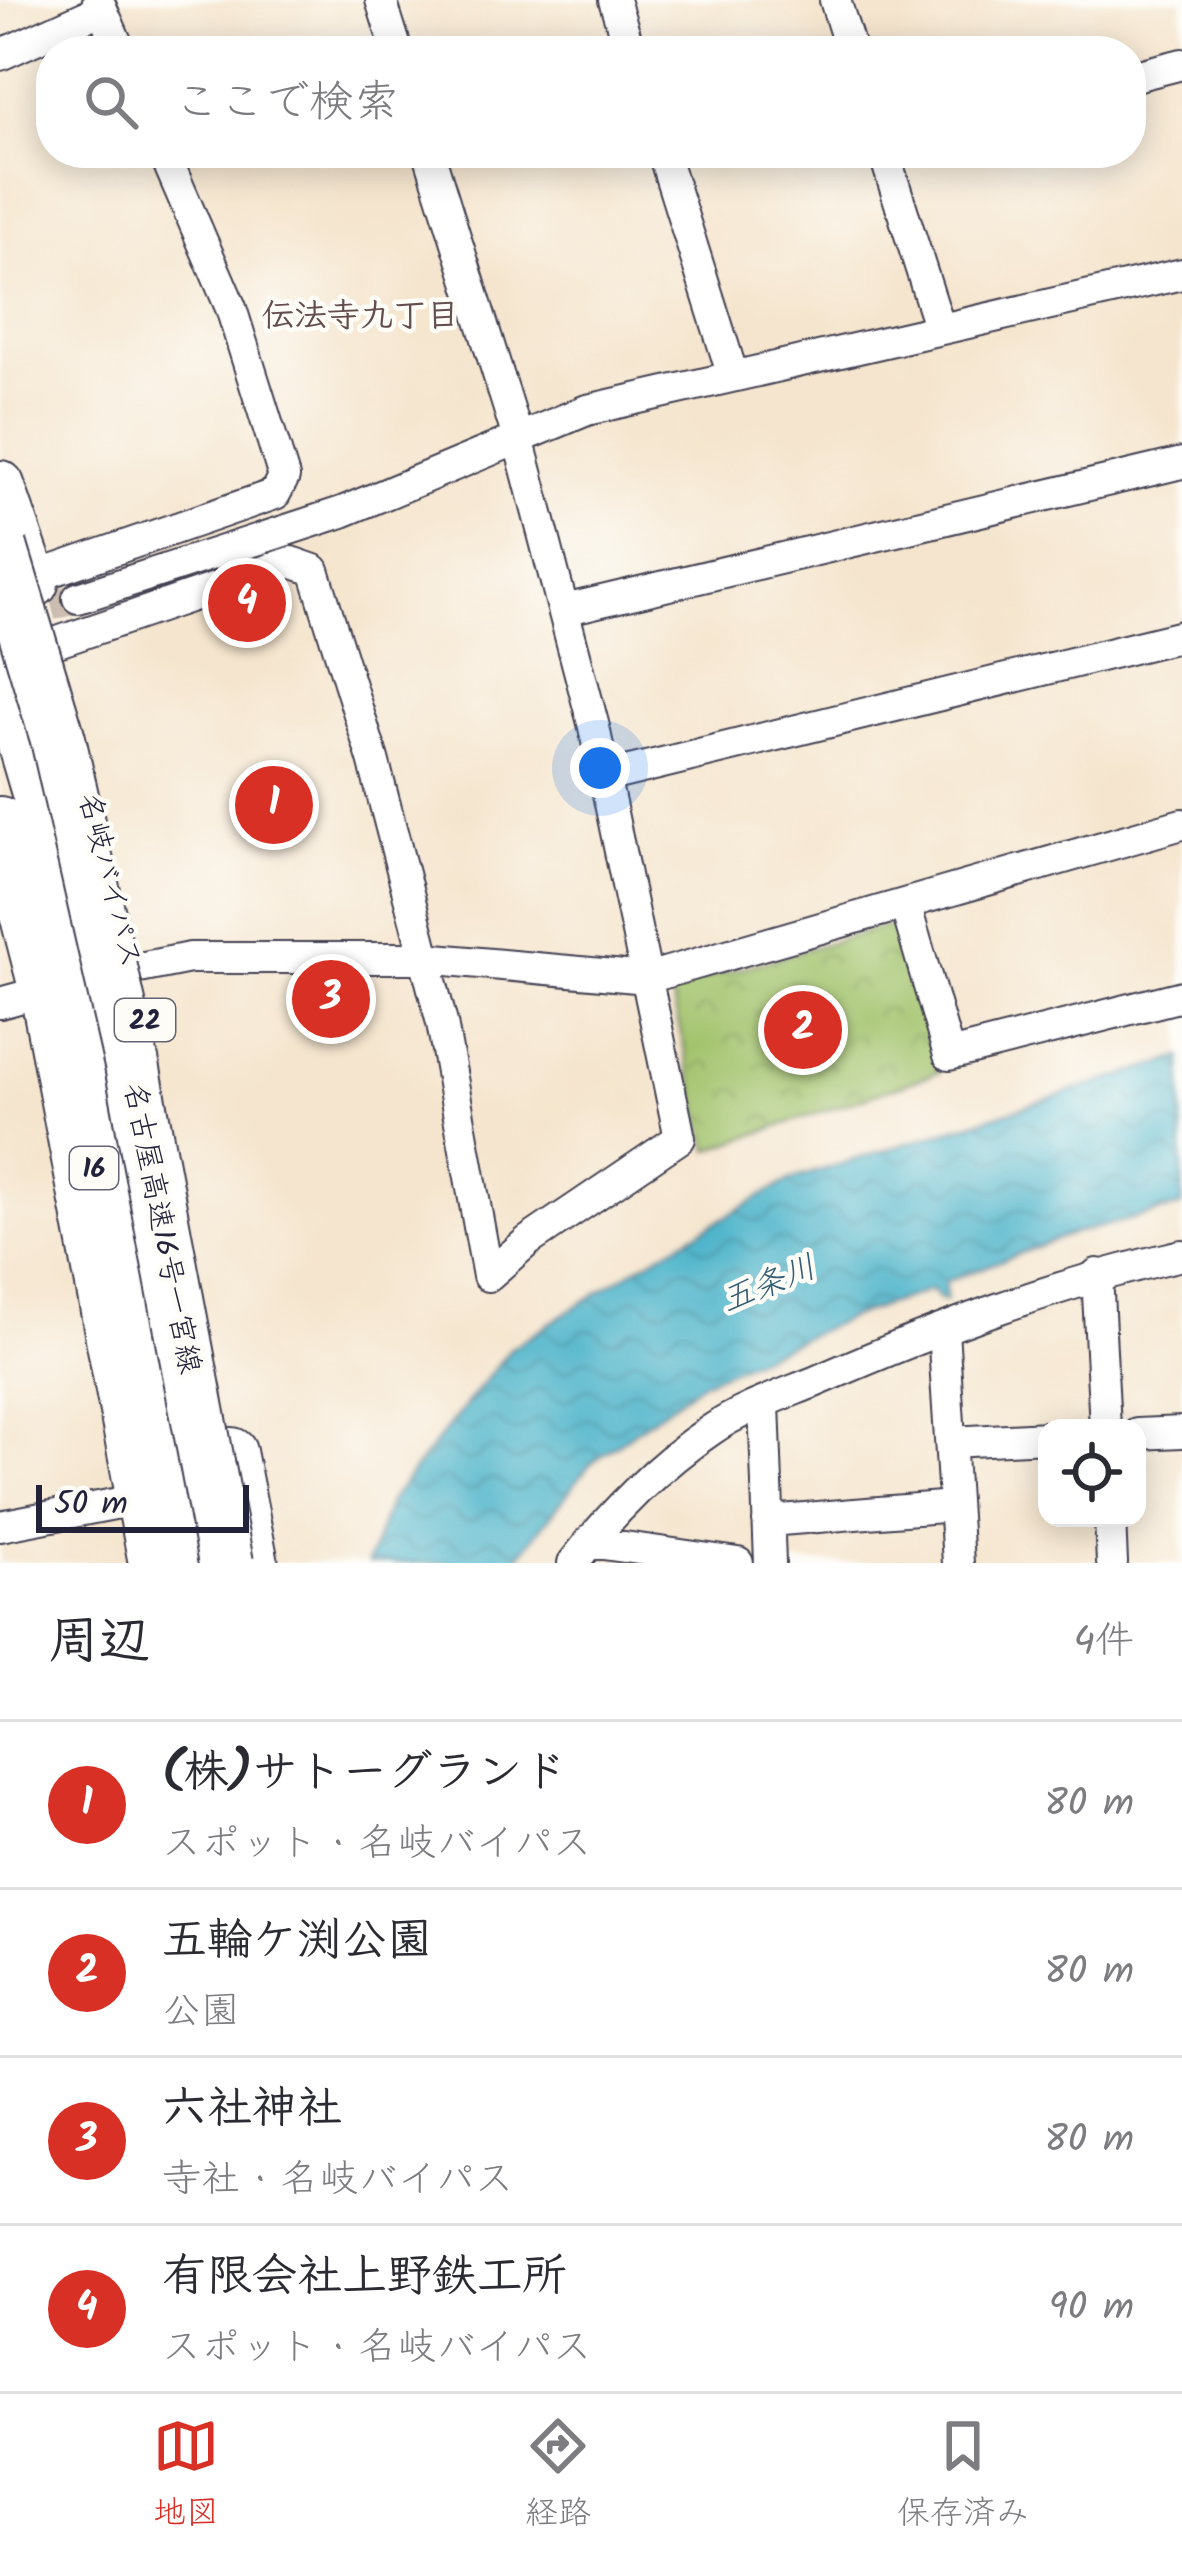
<!DOCTYPE html>
<html lang="ja">
<head>
<meta charset="utf-8">
<style>
  :root { --surface:#fff; --page:#f2f2f3; --text:#2b2b33; --muted:#7c7c81; --line:#e1e1e2; --accent:#d93025 }
  body { margin:0; font-family:Kalam,"Klee One",sans-serif; background:var(--page); color:var(--text) }
  .controls { position:absolute; right:36px; bottom:36px; display:grid; overflow:hidden; border-radius:24px; box-shadow:0 6px 30px #0003 }
  .controls button { width:108px; height:108px; display:grid; place-items:center; padding:0; border:0; border-bottom:3px solid var(--line); background:var(--surface); color:var(--text); font:60px sans-serif }
  .scale { position:absolute; left:36px; bottom:30px; width:213px; box-sizing:border-box; padding-left:12px; border:6px solid #22223b; border-top:0; font-size:33px; line-height:42px; white-space:nowrap; color:#22223b; -webkit-text-stroke:9px #fdfcf7; paint-order:stroke }
  .you { position:absolute; left:600px; top:768px; width:42px; height:42px; margin:-30px; border:9px solid #fff; border-radius:50%; background:#1a73e8; box-shadow:0 0 0 18px #1a73e833 }
  .badge { display:grid; place-items:center; width:78px; height:78px; border-radius:50%; background:var(--accent); color:#fff; font-size:39px; font-weight:700 }
  .pin { position:absolute; translate:-50% -50%; border:6px solid #fff; box-shadow:0 3px 12px #0006 }
  .list { margin:0; padding:0; list-style:none }
  h2 { display:flex; justify-content:space-between; align-items:center; height:156px; margin:0; padding:0 48px; font-size:51px }
  h2 small { font-size:39px; font-weight:400; color:var(--muted) }
  .list li { display:grid; grid-template-columns:78px 1fr auto; gap:36px; align-items:center; box-sizing:border-box; height:168px; padding:0 48px; border-top:3px solid var(--line) }
  .list b { display:block; font-size:45px; white-space:nowrap }
  .list p { margin:0; font-size:39px; white-space:nowrap; color:var(--muted) }
  .list em { font-size:39px; font-style:normal; color:var(--muted) }
  .icon { flex:none; width:66px; height:66px; fill:none; stroke:currentColor; stroke-width:2; stroke-linecap:round; stroke-linejoin:round }
  .map { position:relative; flex:none; width:1182px; height:1563px; overflow:hidden }
  .search { position:absolute; background:var(--surface); box-shadow:0 6px 30px #0003; left:36px; right:36px; top:36px; height:132px; display:flex; align-items:center; gap:30px; box-sizing:border-box; padding:0 42px; border-radius:48px; color:var(--muted); font-size:45px }
  .sheet { height:828px; background:var(--surface) }
  nav { display:flex; justify-content:space-around; align-items:center; box-sizing:border-box; height:168px; border-top:3px solid var(--line); background:var(--surface); font-size:33px; color:var(--muted) }
  nav a { display:grid; justify-items:center; gap:6px }
  nav .on { color:var(--accent) }
  .map>svg:first-child { display:block }
  .park { fill:url(#park-crowns); stroke:#627253; stroke-width:3 }
  .water { fill:url(#water-waves); stroke:#366a82; stroke-width:3 }
  .lines { fill:none; stroke-linecap:round; stroke-linejoin:round }
  .minor-tunnel { stroke:#cbbeb1; stroke-width:30; stroke-dasharray:30 15; stroke-linecap:butt }
  .minor-casing { stroke:#423f51; stroke-width:34 }
  .trunk-casing { stroke:#423f51; stroke-width:52 }
  .motorway-casing { stroke:#423f51; stroke-width:58 }
  .minor { stroke:#fff; stroke-width:30 }
  .trunk { stroke:#fff; stroke-width:48 }
  .motorway { stroke:#fff; stroke-width:54 }
  .motorway-bridge-casing { stroke:#423f51; stroke-width:58; stroke-linecap:butt }
  .motorway-bridge { stroke:#fff; stroke-width:54 }
  .labels { text-anchor:middle; stroke-width:9; stroke-linejoin:round; paint-order:stroke }
  .shield { fill:#fdfcf7; stroke:#646373; stroke-width:3 }
  .shield-label { font-size:27px; font-weight:bold; fill:#22223b }
  .street-label { font-size:30px; fill:#22223b; stroke:#fdfcf7 }
  .neighbourhood-label { font-size:33px; font-weight:bold; fill:#644d4d; stroke:#fdfcf7 }
  .water-label { font-size:33px; font-style:italic; fill:#325c74; stroke:#fdfcf7 }
</style>
</head>
<body>
<div class="map">
<svg width="1182" height="1563" viewBox="0 0 1182 1563">
  <defs>
    <pattern id="park-crowns" width="20" height="18" patternUnits="userSpaceOnUse" patternTransform="scale(3)"><rect width="20" height="18" fill="#a1c26b"/><path d="M2 6a3 3 0 1 1 6 0M12 15a3 3 0 1 1 6 0" fill="none" stroke="#8aa65e"/></pattern>
    <pattern id="water-waves" width="16" height="10" patternUnits="userSpaceOnUse" patternTransform="scale(3)"><rect width="16" height="10" fill="#4ab2c9"/><path d="M0 5q4-4 8 0t8 0" fill="none" stroke="#3d90a4"/></pattern>
  </defs>
  <rect width="100%" height="100%" fill="#fdfcf7"/>
  <filter id="ink" filterUnits="userSpaceOnUse"><feTurbulence type="fractalNoise" baseFrequency=".00833" numOctaves="2"/><feDisplacementMap in="SourceGraphic" scale="24" xChannelSelector="R" yChannelSelector="G"/><feConvolveMatrix kernelMatrix="1 2 1 2 8 2 1 2 1" color-interpolation-filters="sRGB"/></filter>
  <filter id="wash" filterUnits="userSpaceOnUse"><feTurbulence type="fractalNoise" baseFrequency=".004" numOctaves="4" result="noise"/><feDisplacementMap in="SourceGraphic" scale="48" xChannelSelector="R" yChannelSelector="G"/><feGaussianBlur stdDeviation="2.7" result="paint"/><feColorMatrix in="noise" values="0 0 0 0 0 0 0 0 0 0 0 0 0 0 0 0 0 1.4 0 .05"/><feComposite in="paint" operator="in"/></filter>
  <g filter="url(#wash)">
    <rect width="100%" height="100%" fill="#f5e5ce"/>
    <path class="park" d="M 896,923 L 939,1072 L 709,1150 L 670,989 Z"/>
    <path class="water" d="M 1182,1057 L 1182,1206 L 1065,1236 L 945,1282 L 946,1300 L 940,1300 L 931,1290 L 851,1317 L 702,1382 L 590,1464 L 514,1563 L 368,1563 L 390,1500 L 511,1348 L 643,1264 L 790,1180 Z"/>
  </g>
  <g filter="url(#ink)">
    <g class="lines">
      <path class="minor-tunnel" d="M 8,617 L 78,598"/>
      <defs>
        <path id="minor" d="M 98,0 L 120,51
          M 381,0 L 397,51
          M 614,0 L 630,51
          M 835,0 L 851,51
          M 0,55 L 102,9
          M 1131,77 L 1182,64
          M 429,153 L 518,438 L 594,727 L 680,1138 L 528,1241 L 488,1276
          M 663,153 L 733,376
          M 884,153 L 940,329
          M 32,578 L 275,494 L 284,477 L 231,308 L 164,153
          M 78,598 L 342,512 L 587,410 L 1182,274
          M 564,610 L 1182,463
          M 52,644 L 291,562 L 314,570 L 373,759 L 442,1023 L 488,1276
          M 605,777 L 1182,636
          M 905,904 L 949,1055 L 1182,996
          M 134,969 L 190,958 L 425,958 L 647,978 L 1182,824
          M 0,1003 L 44,991
          M 1097,1274 L 1105,1428
          M 943,1330 L 958,1563
          M 764,1404 L 770,1563
          M 1137,1434 L 1182,1432
          M 951,1442 L 1047,1437
          M 1110,1518 L 1112,1563
          M 768,1521 L 954,1506
          M 0,1526 L 140,1499
          M 589,1542 L 738,1563
          M 573,1563 C 610,1514 660,1464 711,1430 C 743,1408 783,1395 819,1380 C 936,1329 1057,1283 1182,1255"/>
        <path id="trunk" d="M 0,485 L 34,583
          M 0,821 L 44,991 L 153,1563
          M 232,1452 L 254,1563"/>
        <path id="motorway" d="M 0,660 L 40,796 L 90,997 L 192,1563"/>
      </defs>
      <use href="#minor" class="minor-casing"/>
      <use href="#trunk" class="trunk-casing"/>
      <use href="#motorway" class="motorway-casing"/>
      <use href="#minor" class="minor"/>
      <use href="#trunk" class="trunk"/>
      <use href="#motorway" class="motorway"/>
      <defs>
        <path id="motorway-bridge" d="M 0,547 L 58,739 L 132,1065 L 226,1563"/>
      </defs>
      <use href="#motorway-bridge" class="motorway-bridge-casing"/>
      <use href="#motorway-bridge" class="motorway-bridge"/>
    </g>
  </g>
  <g class="labels">
    <g class="shield">
      <rect x="115" y="999" width="60" height="42" rx="9"/>
      <rect x="70" y="1147" width="48" height="42" rx="9"/>
    </g>
    <g class="shield-label">
      <text x="145" y="1029">22</text>
      <text x="94" y="1177">16</text>
    </g>
    <g class="street-label">
      <text transform="translate(111 880) rotate(76)" y="10">名岐バイパス</text>
      <text transform="translate(163 1228) rotate(79)" y="10">名古屋高速16号一宮線</text>
    </g>
    <g class="neighbourhood-label">
      <text x="360" y="326">伝法寺九丁目</text>
    </g>
    <g class="water-label">
      <text transform="translate(768 1282) rotate(-22)" y="12">五条川</text>
    </g>
  </g>
</svg>
<div class="controls">
<button><svg class="icon" aria-label="locate" viewBox="0 0 24 24"><circle cx="12" cy="12" r="6"/><path d="M12 2v4M12 18v4M2 12h4M18 12h4"/></svg></button>
</div>
<div class="scale">50 m</div>
<div class="you"></div>
<div class="pin badge" style="left:274px;top:805px">1</div>
<div class="pin badge" style="left:803px;top:1030px">2</div>
<div class="pin badge" style="left:331px;top:999px">3</div>
<div class="pin badge" style="left:247px;top:603px">4</div>
<div class="search"><svg class="icon" aria-label="search" viewBox="0 0 24 24"><circle cx="10" cy="10" r="6"/><path d="M15 15l6 6"/></svg>ここで検索</div>
</div>
<section class="sheet">
<h2>周辺<small>4件</small></h2>
<ul class="list">
<li><span class="badge">1</span><div><b>(株)サトーグランド</b><p>スポット · 名岐バイパス</p></div><em>80 m</em></li>
<li><span class="badge">2</span><div><b>五輪ケ渕公園</b><p>公園</p></div><em>80 m</em></li>
<li><span class="badge">3</span><div><b>六社神社</b><p>寺社 · 名岐バイパス</p></div><em>80 m</em></li>
<li><span class="badge">4</span><div><b>有限会社上野鉄工所</b><p>スポット · 名岐バイパス</p></div><em>90 m</em></li>
</ul>
</section>
<nav>
<a class="on"><svg class="icon" aria-label="map" viewBox="0 0 24 24"><path d="M3 6l6-2 6 2 6-2v14l-6 2-6-2-6 2zM9 4v14M15 6v14"/></svg>地図</a>
<a><svg class="icon" aria-label="directions" viewBox="0 0 24 24"><path d="M12 3l9 9-9 9-9-9zM9 14v-3h6M13 9l2 2-2 2"/></svg>経路</a>
<a><svg class="icon" aria-label="saved" viewBox="0 0 24 24"><path d="M7 4h10v16l-5-4-5 4z"/></svg>保存済み</a>
</nav>
</body>
</html>
